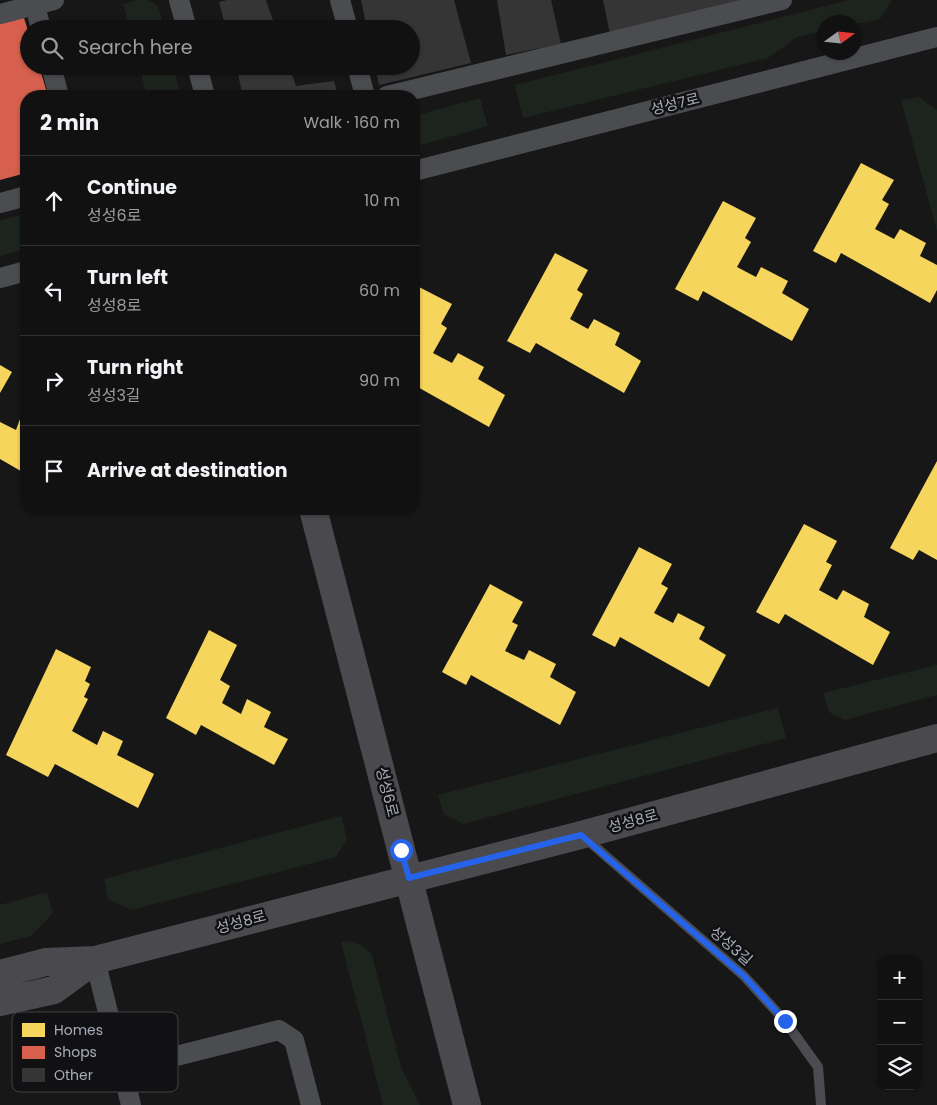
<!DOCTYPE html>
<html lang="en">
<head>
<meta charset="utf-8">
<style>
  :root { --surface:#111; --page:#1a1a1a; --text:#f1f3f6; --muted:#9c9d9f; --line:#303131 }
  body { margin:0; font-family:Poppins,"Noto Sans KR",sans-serif; background:var(--page); color:var(--text) }
  .controls { position:absolute; right:15px; bottom:15px; display:grid; overflow:hidden; border-radius:10px; box-shadow:0 1px 4px #0004 }
  .controls button { width:45px; height:45px; display:grid; place-items:center; padding:0; border:0; border-bottom:1px solid var(--line); background:var(--surface); color:var(--text); font:25px sans-serif }
  .compass { position:absolute; left:817px; top:15px; width:45px; height:45px; border-radius:50%; background:var(--surface); box-shadow:0 1px 4px #0004; rotate:75deg }
  .stop { position:absolute; width:15px; height:15px; margin:-11px; border:4px solid #2563eb; border-radius:50%; background:#fff }
  .stop.end { background:#2563eb; border-color:#fff; box-shadow:0 1px 5px #0008 }
  .list { margin:0; padding:0; list-style:none }
  h2 { display:flex; justify-content:space-between; align-items:center; height:65px; margin:0; padding:0 20px; font-size:21px }
  h2 small { font-size:16px; font-weight:400; color:var(--muted) }
  .list li { display:grid; grid-template-columns:32px 1fr auto; gap:15px; align-items:center; box-sizing:border-box; height:90px; padding:0 20px; border-top:1px solid var(--line) }
  .list b { display:block; font-size:19px; white-space:nowrap }
  .list p { margin:0; font-size:16px; white-space:nowrap; color:var(--muted) }
  .list em { font-size:16px; font-style:normal; color:var(--muted) }
  .icon { flex:none; width:28px; height:28px; fill:none; stroke:currentColor; stroke-width:2; stroke-linecap:round; stroke-linejoin:round }
  .map { position:relative; flex:none; width:937px; height:1105px; overflow:hidden }
  .search { position:absolute; background:var(--surface); box-shadow:0 1px 4px #0004; left:20px; top:20px; width:400px; height:55px; display:flex; align-items:center; gap:12px; box-sizing:border-box; padding:0 18px; border-radius:28px; color:var(--muted); font-size:19px }
  .panel { position:absolute; background:var(--surface); box-shadow:0 1px 4px #0004; left:20px; top:90px; width:400px; height:425px; border-radius:20px }
  .map>svg:first-child { display:block }
  .green { fill:#1d241e }
  .homes { fill:#f6d55c }
  .shops { fill:#d6604d }
  .building { fill:#353536 }
  .lines { fill:none; stroke-linecap:round; stroke-linejoin:round }
  .lane { stroke:#4b4c50; stroke-width:10 }
  .street { stroke:#4b4c50; stroke-width:20 }
  .secondary { stroke:#4a4a4e; stroke-width:28 }
  .route { stroke:#2563eb; stroke-width:6 }
  .labels { text-anchor:middle; stroke-width:5; stroke-linejoin:round; paint-order:stroke }
  .street-label { font-size:15px; fill:#a8adb8; stroke:#111113 }
  .key { fill:#111113; stroke:#3e4045; stroke-width:1 }
  .key-label { font-size:14px; fill:#a8adb8 }
</style>
</head>
<body>
<div class="map">
<svg width="937" height="1105" viewBox="0 0 937 1105">
  <rect width="100%" height="100%" fill="#171717"/>
  <path class="green" d="M 137,0 L 148,0 L 158,6 L 164,29 L 130,29 L 123,4 Z
    M 849,0 L 892,0 L 880,19 L 855,24 L 854,22 L 824,22 L 824,31 L 797,37 L 768,58 L 523,118 L 515,85 Z
    M 139,66 L 173,66 L 181,96 L 147,96 Z
    M 919,97 L 937,110 L 937,231 L 901,100 Z
    M 480,98 L 488,126 L 414,147 L 414,116 Z
    M 26,214 L 26,249 L 0,256 L 0,220 Z
    M 937,665 L 937,695 L 845,720 L 829,712 L 823,693 Z
    M 778,708 L 786,738 L 463,824 L 444,814 L 438,795 Z
    M 341,816 L 347,839 L 336,857 L 131,910 L 108,899 L 104,879 Z
    M 47,892 L 53,913 L 31,936 L 0,944 L 0,905 Z
    M 352,941 L 364,947 L 372,955 L 401,1067 L 420,1105 L 383,1105 L 341,942 Z"/>
  <path class="homes" d="M 861,163 L 894,180 L 882,200 L 889,204 L 875,229 L 894,239 L 900,229 L 926,243 L 920,256 L 937,265 L 937,290 L 930,303 L 841,253 L 836,263 L 813,251 Z
    M 723,201 L 756,218 L 745,238 L 751,242 L 737,267 L 756,277 L 761,267 L 788,281 L 782,293 L 809,309 L 792,341 L 703,291 L 698,301 L 675,289 Z
    M 555,253 L 588,270 L 577,290 L 583,294 L 570,319 L 588,329 L 594,319 L 620,333 L 615,345 L 641,361 L 624,393 L 536,343 L 530,353 L 507,341 Z
    M 419,287 L 452,304 L 441,324 L 447,328 L 433,353 L 452,363 L 458,353 L 484,367 L 478,379 L 505,395 L 489,427 L 414,385 L 414,296 Z
    M 0,365 L 12,372 L 0,393 Z
    M 20,419 L 26,422 L 26,474 L 0,459 L 0,422 L 16,430 Z
    M 937,461 L 937,560 L 919,550 L 913,560 L 890,548 Z
    M 804,524 L 837,541 L 826,562 L 832,565 L 819,590 L 837,600 L 843,590 L 869,604 L 864,617 L 890,632 L 873,665 L 785,614 L 779,624 L 756,612 Z
    M 639,547 L 672,564 L 661,584 L 668,588 L 654,613 L 673,623 L 678,613 L 705,627 L 699,639 L 726,655 L 709,687 L 620,637 L 615,647 L 592,635 Z
    M 490,584 L 523,602 L 512,622 L 518,625 L 505,651 L 524,660 L 529,650 L 556,664 L 550,677 L 576,692 L 560,725 L 471,675 L 466,685 L 442,672 Z
    M 209,630 L 237,645 L 220,680 L 230,686 L 222,703 L 241,714 L 247,699 L 271,712 L 264,727 L 288,739 L 274,765 L 201,725 L 196,735 L 166,718 Z
    M 56,649 L 91,667 L 85,681 L 90,684 L 84,697 L 88,699 L 72,731 L 97,745 L 103,731 L 123,741 L 117,755 L 154,774 L 138,808 L 55,764 L 48,777 L 6,755 Z"/>
  <path class="shops" d="M 24,18 L 29,34 L 29,66 L 39,66 L 48,96 L 26,96 L 26,173 L 0,180 L 0,24 Z"/>
  <path class="building" d="M 227,0 L 266,0 L 276,29 L 226,29 L 219,2 Z
    M 361,0 L 454,0 L 471,63 L 379,85 L 375,66 L 411,66 L 411,29 L 367,29 Z
    M 497,0 L 551,0 L 561,44 L 506,55 Z
    M 603,0 L 748,0 L 610,34 Z
    M 236,66 L 289,66 L 296,86 L 334,81 L 338,96 L 243,96 Z"/>
  <g class="lines">
    <path class="lane" d="M 584,837 L 744,976 L 785,1021 L 818,1067 L 821,1105"/>
    <path class="street" d="M 179,0 L 187,29
      M 340,0 L 348,29
      M 35,5 L 41,29
      M 0,14 L 54,0
      M 51,66 L 59,96
      M 197,66 L 205,96
      M 357,66 L 365,96
      M 387,96 L 782,0
      M 414,171 L 937,37
      M 0,203 L 26,196
      M 0,278 L 26,271
      M 95,960 L 131,1105
      M 121,1070 L 279,1030 L 294,1040 L 311,1105"/>
    <path class="secondary" d="M 313,509 L 467,1105
      M 0,974 L 46,962 L 95,960 L 581,835 L 937,738
      M 0,1002 L 54,990 L 95,960"/>
  </g>
  <g class="lines">
    <path class="route" d="M 401,850 L 409,878 L 581,835 L 744,976 L 785,1021"/>
  </g>
  <g class="labels">
    <g class="street-label">
      <text transform="translate(675 104) rotate(-14)" y="5">성성7로</text>
      <text transform="translate(387 792) rotate(76)" y="5">성성6로</text>
      <text transform="translate(633 821) rotate(-15)" y="5">성성8로</text>
      <text transform="translate(241 922) rotate(-15)" y="5">성성8로</text>
      <text transform="translate(731 946) rotate(41)" y="5">성성3길</text>
    </g>
  </g>
  <rect x="12" y="1012" width="166" height="80" rx="8" class="key"/>
  <rect x="22" y="1023" width="23" height="14" fill="#f6d55c"/>
  <rect x="22" y="1046" width="23" height="13" fill="#d6604d"/>
  <rect x="22" y="1068" width="23" height="14" fill="#353536"/>
  <g class="key-label">
    <text x="54" y="1035">Homes</text>
    <text x="54" y="1057">Shops</text>
    <text x="54" y="1080">Other</text>
  </g>
</svg>
<div class="controls">
<button>+</button>
<button>−</button>
<button><svg class="icon" aria-label="layers" viewBox="0 0 24 24"><path d="M12 4l9 5-9 5-9-5zM3 14l9 5 9-5"/></svg></button>
</div>
<svg class="compass" viewBox="-18 -18 36 36"><path d="M0-13l5 13h-10z" fill="#e53935"/><path d="M0 13l5-13h-10z" fill="#9c9d9f"/></svg>
<div class="stop" style="left:401px;top:850px"></div>
<div class="stop end" style="left:785px;top:1021px"></div>
<div class="search"><svg class="icon" aria-label="search" viewBox="0 0 24 24"><circle cx="10" cy="10" r="6"/><path d="M15 15l6 6"/></svg>Search here</div>
<section class="panel">
<h2>2 min<small>Walk · 160 m</small></h2>
<ul class="list">
<li><svg class="icon" aria-label="ahead" viewBox="0 0 24 24"><path d="M12 20V5M6 11l6-6 6 6"/></svg><div><b>Continue</b><p>성성6로</p></div><em>10 m</em></li>
<li><svg class="icon" aria-label="left" viewBox="0 0 24 24"><path d="M17 20v-9H6M10 6l-5 5 5 5"/></svg><div><b>Turn left</b><p>성성8로</p></div><em>60 m</em></li>
<li><svg class="icon" aria-label="right" viewBox="0 0 24 24"><path d="M7 20v-9h11M14 6l5 5-5 5"/></svg><div><b>Turn right</b><p>성성3길</p></div><em>90 m</em></li>
<li><svg class="icon" aria-label="arrive" viewBox="0 0 24 24"><path d="M6 21V4h12l-3 4 3 4H6"/></svg><div><b>Arrive at destination</b></div></li>
</ul>
</section>
</div>
</body>
</html>
